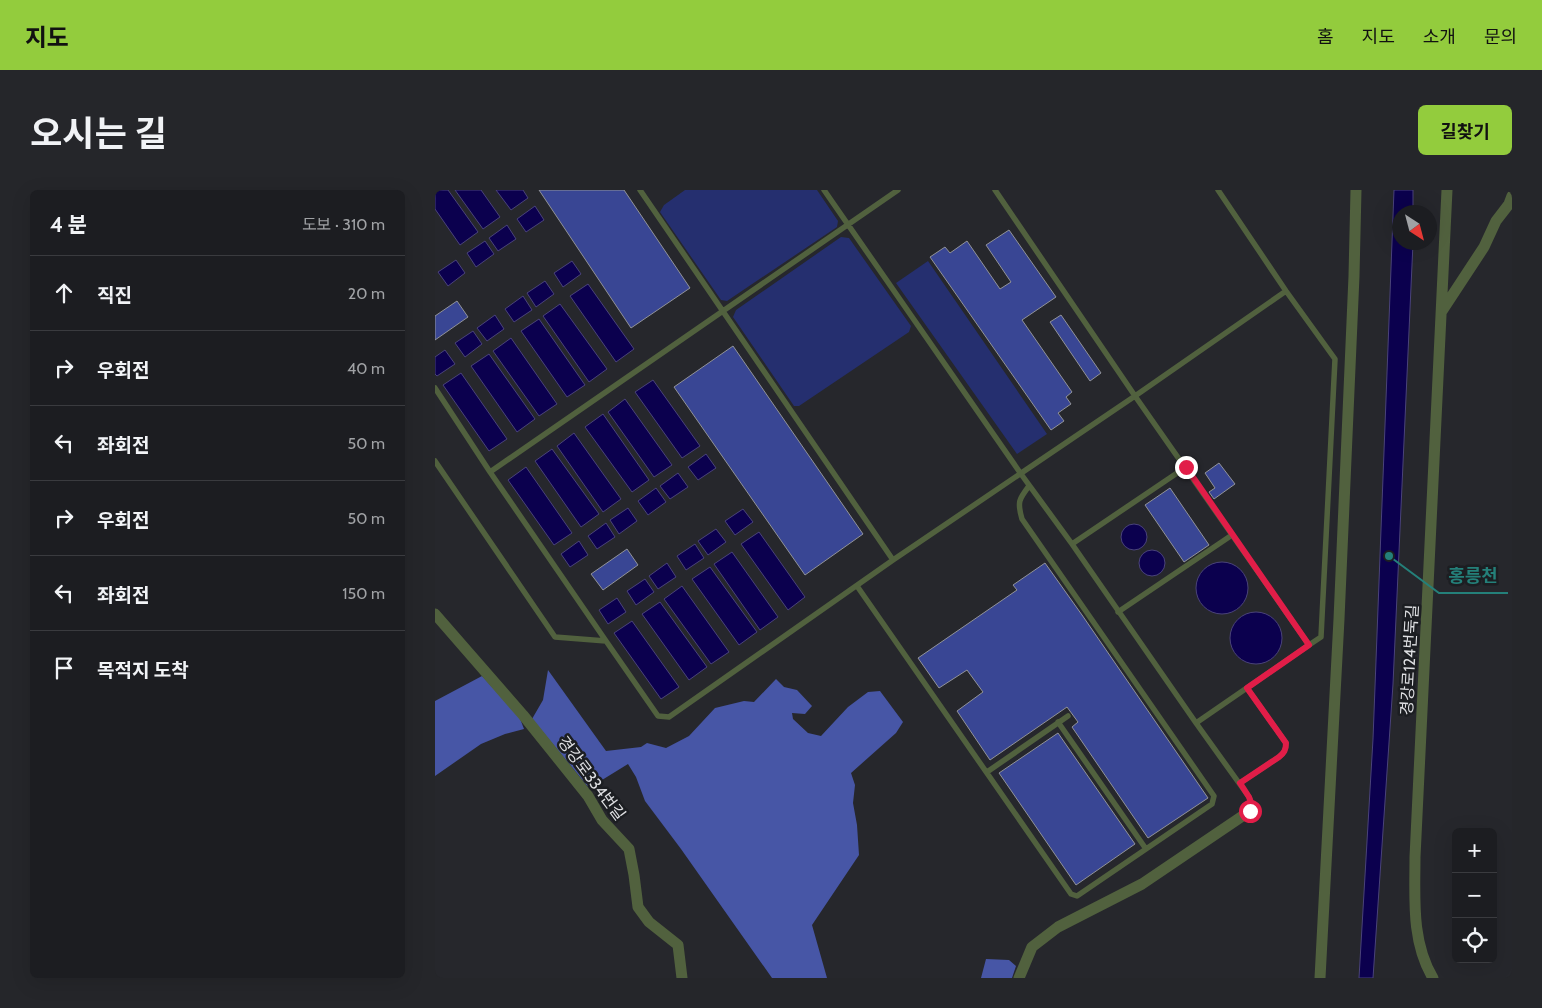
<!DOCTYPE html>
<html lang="ko">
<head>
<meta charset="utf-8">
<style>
  :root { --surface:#1c1d21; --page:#25262a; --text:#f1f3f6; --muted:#a0a2a5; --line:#3a3b3f; --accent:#93cc3d }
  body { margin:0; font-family:Cabin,"Noto Sans KR",sans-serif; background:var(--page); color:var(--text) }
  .controls { position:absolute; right:15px; bottom:15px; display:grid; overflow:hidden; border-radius:8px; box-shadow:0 5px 20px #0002 }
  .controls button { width:45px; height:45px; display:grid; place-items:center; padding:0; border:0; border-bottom:1px solid var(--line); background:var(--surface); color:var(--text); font:25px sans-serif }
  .compass { position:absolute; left:957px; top:15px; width:45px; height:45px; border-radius:50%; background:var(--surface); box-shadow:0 5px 20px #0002; rotate:144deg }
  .stop { position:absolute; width:15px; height:15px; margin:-11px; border:4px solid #e11d48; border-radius:50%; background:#fff }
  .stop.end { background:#e11d48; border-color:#fff; box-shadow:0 1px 5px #0008 }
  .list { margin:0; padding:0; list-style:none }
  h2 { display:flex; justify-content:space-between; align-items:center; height:65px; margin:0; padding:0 20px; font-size:21px }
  h2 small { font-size:16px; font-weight:400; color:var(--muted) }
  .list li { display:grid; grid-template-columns:32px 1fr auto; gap:15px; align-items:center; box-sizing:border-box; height:75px; padding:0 20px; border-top:1px solid var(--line) }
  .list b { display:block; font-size:19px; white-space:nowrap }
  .list em { font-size:16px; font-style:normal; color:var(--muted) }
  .icon { flex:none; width:28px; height:28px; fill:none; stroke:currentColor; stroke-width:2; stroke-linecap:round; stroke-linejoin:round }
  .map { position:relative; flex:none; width:1077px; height:788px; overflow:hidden; border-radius:8px }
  header { display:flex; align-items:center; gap:30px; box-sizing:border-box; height:70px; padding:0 25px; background:var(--accent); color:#111 }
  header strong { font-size:24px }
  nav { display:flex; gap:28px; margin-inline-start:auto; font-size:18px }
  .intro { display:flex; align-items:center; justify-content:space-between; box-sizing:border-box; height:120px; padding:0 30px }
  h1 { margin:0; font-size:35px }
  .button { padding:12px 22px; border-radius:8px; background:var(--accent); color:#111; font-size:18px; font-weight:700 }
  main { display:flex; gap:30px; padding:0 30px }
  aside { flex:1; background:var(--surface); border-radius:8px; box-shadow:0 5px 20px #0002 }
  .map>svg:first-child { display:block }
  .green { fill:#252f6f }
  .forest { fill:#4756a6 }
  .water { fill:#0b004e; stroke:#4a437a }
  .building { fill:#394694; stroke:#919399 }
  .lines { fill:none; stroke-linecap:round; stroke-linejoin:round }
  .lane { stroke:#51613e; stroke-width:5.5 }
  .street { stroke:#51613e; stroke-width:11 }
  .route { stroke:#e11d48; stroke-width:6 }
  .labels { text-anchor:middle; stroke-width:5; stroke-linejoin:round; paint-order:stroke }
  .street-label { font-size:16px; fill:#dedfe2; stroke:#1c1e22 }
  .leader { fill:none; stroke:#24807a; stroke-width:2 }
  .callout-dot { fill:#24807a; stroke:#1c1e22; stroke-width:2 }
  .callout-label { font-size:18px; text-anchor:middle; font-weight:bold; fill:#24807a; stroke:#1c1e22; stroke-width:5; stroke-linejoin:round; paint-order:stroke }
</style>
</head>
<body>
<header>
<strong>지도</strong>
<nav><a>홈</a><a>지도</a><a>소개</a><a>문의</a></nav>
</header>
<div class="intro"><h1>오시는 길</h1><a class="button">길찾기</a></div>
<main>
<aside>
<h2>4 분<small>도보 · 310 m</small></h2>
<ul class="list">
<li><svg class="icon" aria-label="ahead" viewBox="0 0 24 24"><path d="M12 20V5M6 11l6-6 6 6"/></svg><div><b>직진</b></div><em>20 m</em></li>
<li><svg class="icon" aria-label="right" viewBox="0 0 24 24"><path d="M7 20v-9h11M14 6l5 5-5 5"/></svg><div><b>우회전</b></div><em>40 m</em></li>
<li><svg class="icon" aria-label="left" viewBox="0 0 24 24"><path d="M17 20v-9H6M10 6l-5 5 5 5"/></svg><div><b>좌회전</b></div><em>50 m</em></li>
<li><svg class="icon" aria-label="right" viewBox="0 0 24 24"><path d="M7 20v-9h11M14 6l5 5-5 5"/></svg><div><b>우회전</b></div><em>50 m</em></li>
<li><svg class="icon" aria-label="left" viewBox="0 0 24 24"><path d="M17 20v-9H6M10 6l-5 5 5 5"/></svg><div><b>좌회전</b></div><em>150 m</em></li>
<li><svg class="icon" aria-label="arrive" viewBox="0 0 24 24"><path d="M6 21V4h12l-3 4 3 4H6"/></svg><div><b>목적지 도착</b></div></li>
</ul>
</aside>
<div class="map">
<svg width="1077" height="788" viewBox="0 0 1077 788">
  <rect width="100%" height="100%" fill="#26272c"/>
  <path class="green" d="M 250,0 L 382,0 L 403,31 L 402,37 L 292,111 L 286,110 L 225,22 L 229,15 Z
    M 406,47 L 414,48 L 476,136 L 474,142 L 364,216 L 359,216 L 298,127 L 301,120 Z
    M 493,71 L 612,244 L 582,264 L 461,93 Z"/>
  <path class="forest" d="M 113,480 L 171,561 L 206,557 L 212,553 L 231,558 L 254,546 L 280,518 L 309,511 L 319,512 L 341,489 L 349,497 L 362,500 L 377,516 L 370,524 L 357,523 L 358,529 L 373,543 L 386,546 L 413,517 L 433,502 L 445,501 L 468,532 L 461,543 L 416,583 L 420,595 L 418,613 L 422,635 L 424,665 L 377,735 L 392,788 L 337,788 L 246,659 L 210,611 L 201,587 L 193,574 L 154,598 L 97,529 L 108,510 Z
    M 47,486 L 84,526 L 89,539 L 70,544 L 46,554 L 0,586 L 0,511 Z
    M 551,769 L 574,770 L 581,776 L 577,788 L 546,788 Z"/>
  <path class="water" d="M 0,0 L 13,0 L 43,42 L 25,55 L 0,19 Z
    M 20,0 L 46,0 L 65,27 L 48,39 Z
    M 61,0 L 88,0 L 93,8 L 76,20 Z
    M 959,0 L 978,0 L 978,22 L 964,22 L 964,52 L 978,53 L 958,494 L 938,788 L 924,788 L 938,549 Z
    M 100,16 L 109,30 L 91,42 L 82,29 Z
    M 72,35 L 81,49 L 63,61 L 54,48 Z
    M 50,51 L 59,64 L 41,77 L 32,63 Z
    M 21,70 L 30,83 L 13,96 L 3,82 Z
    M 137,71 L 146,84 L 128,97 L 119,83 Z
    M 110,91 L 119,104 L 101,117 L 92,103 Z
    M 153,94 L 199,159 L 181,172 L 135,106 Z
    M 88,106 L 97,120 L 79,132 L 70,119 Z
    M 125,114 L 172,179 L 154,192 L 108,126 Z
    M 60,125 L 69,139 L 52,151 L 42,138 Z
    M 104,129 L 150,195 L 132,207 L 86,141 Z
    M 38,141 L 47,154 L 30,167 L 20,153 Z
    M 76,148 L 122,214 L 104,226 L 58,161 Z
    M 10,160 L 20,174 L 2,186 L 0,184 L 0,167 Z
    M 54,164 L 100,229 L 82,242 L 36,176 Z
    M 26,183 L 72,249 L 54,261 L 8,195 Z
    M 218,190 L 265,256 L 247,268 L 200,202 Z
    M 190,209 L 237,275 L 219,287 L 173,222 Z
    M 168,224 L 214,290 L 197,302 L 150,237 Z
    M 139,243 L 186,309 L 168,322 L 122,256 Z
    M 117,259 L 164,324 L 146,337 L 100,271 Z
    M 271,264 L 281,278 L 263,290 L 253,277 Z
    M 91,277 L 137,343 L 119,355 L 73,290 Z
    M 243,283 L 253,297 L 235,309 L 225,296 Z
    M 221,298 L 231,312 L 213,325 L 203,311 Z
    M 193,318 L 202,331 L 184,344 L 175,330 Z
    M 308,319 L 318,332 L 300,345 L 290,331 Z
    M 171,333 L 180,347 L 162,359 L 153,346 Z
    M686 347a13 13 0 1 1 26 0a13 13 0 1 1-26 0Z
    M 281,339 L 291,352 L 273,365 L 263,351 Z
    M 324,342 L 370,407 L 353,420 L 306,354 Z
    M 144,351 L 153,365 L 135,377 L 126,364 Z
    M 260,354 L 269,368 L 251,380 L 242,366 Z
    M704 373a13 13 0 1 1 26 0a13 13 0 1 1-26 0Z
    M 297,362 L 343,427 L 325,440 L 279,374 Z
    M761 398a26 26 0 1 1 52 0a26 26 0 1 1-52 0Z
    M 232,373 L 241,387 L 223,399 L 214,386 Z
    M 275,377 L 322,442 L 304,455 L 257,389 Z
    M 210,389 L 219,402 L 201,415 L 192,401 Z
    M 247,396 L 294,462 L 276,474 L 229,409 Z
    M 182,408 L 191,422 L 173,434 L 164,420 Z
    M 225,412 L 272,477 L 254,490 L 207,424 Z
    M795 448a26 26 0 1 1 52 0a26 26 0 1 1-52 0Z
    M 197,431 L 244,497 L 226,509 L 179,443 Z"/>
  <path class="building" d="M 104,0 L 189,0 L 255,98 L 196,138 Z
    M 574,40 L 621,107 L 587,130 L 637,202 L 631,207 L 636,214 L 623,223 L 629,231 L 616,240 L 495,67 L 510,57 L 515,63 L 532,51 L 565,99 L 576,92 L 551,55 Z
    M 22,111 L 33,127 L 0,150 L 0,126 Z
    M 626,125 L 666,183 L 655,191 L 615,132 Z
    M 298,156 L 428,344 L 370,385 L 239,197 Z
    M 784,273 L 800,294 L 779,309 L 774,302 L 780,298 L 770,283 Z
    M 735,298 L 774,355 L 749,372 L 710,315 Z
    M 192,359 L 203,375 L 168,400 L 156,384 Z
    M 610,373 L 647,425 L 773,608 L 713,648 L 637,537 L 643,532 L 632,517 L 555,570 L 522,521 L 548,502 L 532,480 L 504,498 L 483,468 L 582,400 L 578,395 Z
    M 623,543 L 700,654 L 641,695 L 564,583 Z"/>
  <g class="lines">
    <path class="lane" d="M 205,0 L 458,370
      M 389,0 L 586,284 L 637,354 L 761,533 L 874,455
      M 560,0 L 700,206 L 851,101
      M 0,198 L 55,282
      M 0,271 L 120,447 L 171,451 L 223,526 L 234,527 L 458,370 L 700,206 L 874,455 L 886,447 L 900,169 L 851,101 L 783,0
      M 637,354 L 751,277
      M 422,396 L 636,704 L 642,706 L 777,614 L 779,606 L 587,329 C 582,312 584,309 594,296
      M 683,422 L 797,345
      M 171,451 L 55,282 L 463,0
      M 623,532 L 711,659
      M 761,533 L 814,607 L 817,615 L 815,621 L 809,625
      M 552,582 L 633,526
      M 805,593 L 844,567 C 849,563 851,560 851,553 L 812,498"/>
    <path class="street" d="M 1007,121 L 1049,57 L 1061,31 L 1074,14 L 1077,6
      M 0,424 L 88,525 L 153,606 L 167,630 L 194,659 L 199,685 L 203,717 L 214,732 L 243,755 L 247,788
      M 584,788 L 597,757 L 623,737 L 707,694 L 809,625
      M 885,788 L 904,429 L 919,86 L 921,0
      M 998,788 C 976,752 980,707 980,667 L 1012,0"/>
  </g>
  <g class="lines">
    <path class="route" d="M 751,277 L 874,455 L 812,498 L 851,553 C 851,560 849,563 844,567 L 805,593 L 814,607 L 817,615 L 815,621"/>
  </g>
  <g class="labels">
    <g class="street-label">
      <text transform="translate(974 470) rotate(-87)" y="6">경강로124번둑길</text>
      <text transform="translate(157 588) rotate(53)" y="6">경강로334번길</text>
    </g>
  </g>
  <path class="leader" d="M954 366L1004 403H1073"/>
  <circle class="callout-dot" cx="954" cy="366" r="5"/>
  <g class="callout-label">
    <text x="1038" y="392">홍릉천</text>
  </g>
</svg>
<div class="controls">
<button>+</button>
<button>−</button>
<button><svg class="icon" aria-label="locate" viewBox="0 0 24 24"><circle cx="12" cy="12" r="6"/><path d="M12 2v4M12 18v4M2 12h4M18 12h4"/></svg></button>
</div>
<svg class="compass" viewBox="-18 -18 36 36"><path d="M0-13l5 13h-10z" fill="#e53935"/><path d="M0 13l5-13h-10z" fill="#a0a2a5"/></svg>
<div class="stop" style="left:815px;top:621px"></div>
<div class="stop end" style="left:751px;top:277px"></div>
</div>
</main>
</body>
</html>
